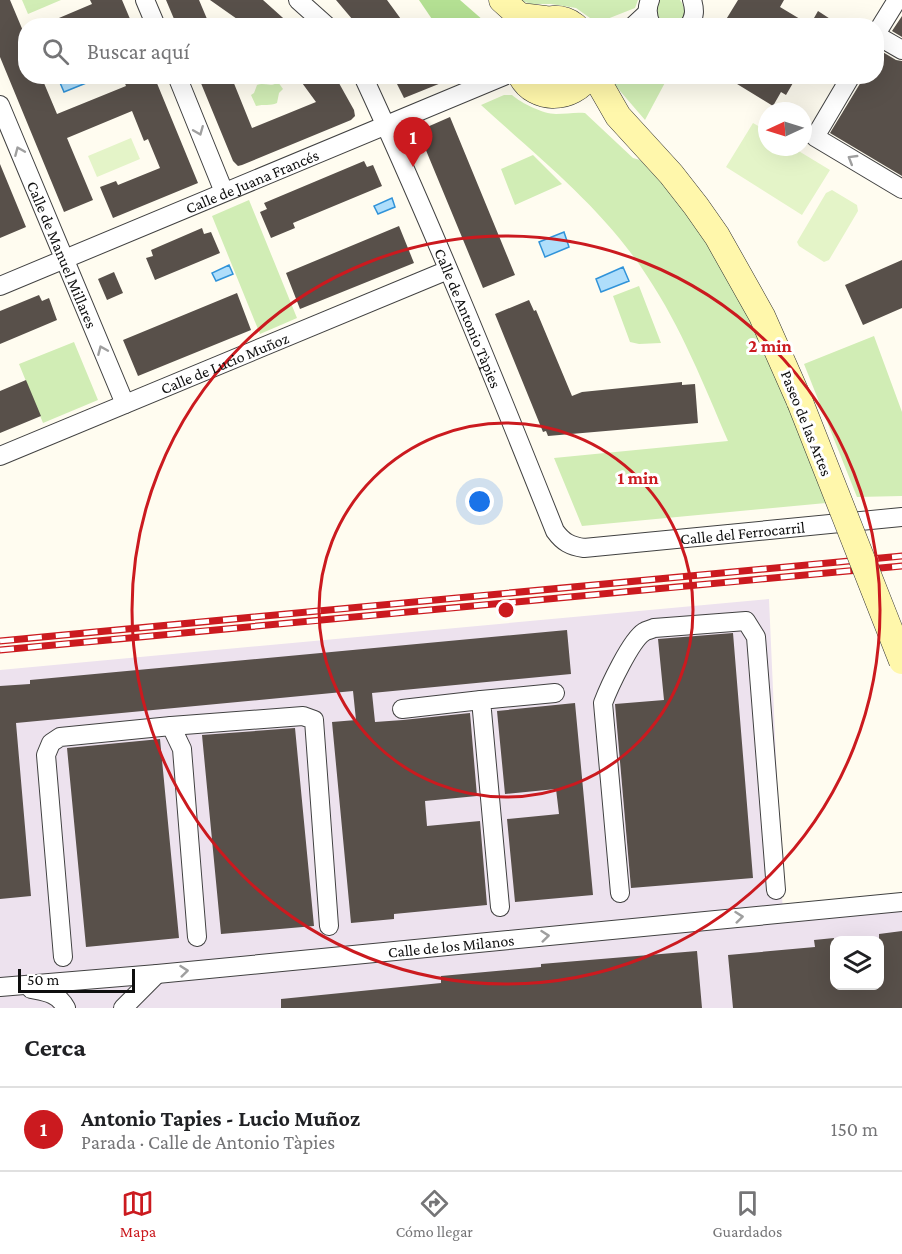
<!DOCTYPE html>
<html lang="es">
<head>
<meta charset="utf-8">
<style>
  :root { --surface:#fff; --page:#f6f6f6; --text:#202124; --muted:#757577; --line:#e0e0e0; --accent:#cb1a1f }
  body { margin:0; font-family:"Crimson Pro",serif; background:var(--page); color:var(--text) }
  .controls { position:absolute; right:18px; bottom:18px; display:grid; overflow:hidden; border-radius:12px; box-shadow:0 6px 24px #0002 }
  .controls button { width:54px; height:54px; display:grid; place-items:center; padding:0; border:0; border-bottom:2px solid var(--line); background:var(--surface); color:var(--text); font:30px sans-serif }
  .compass { position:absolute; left:758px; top:102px; width:54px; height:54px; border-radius:50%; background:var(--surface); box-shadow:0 6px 24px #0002; rotate:266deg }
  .scale { position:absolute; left:18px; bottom:15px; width:117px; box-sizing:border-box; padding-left:6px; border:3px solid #0e0e0e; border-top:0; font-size:16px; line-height:21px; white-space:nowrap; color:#0e0e0e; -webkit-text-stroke:4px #fff; paint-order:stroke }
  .you { position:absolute; left:480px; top:502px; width:21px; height:21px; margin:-15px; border:4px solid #fff; border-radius:50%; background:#1a73e8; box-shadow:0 0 0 9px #1a73e833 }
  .badge { display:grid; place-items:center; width:39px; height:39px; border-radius:50%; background:var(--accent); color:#fff; font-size:20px; font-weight:700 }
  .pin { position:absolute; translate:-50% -50px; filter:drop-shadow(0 2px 3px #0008) }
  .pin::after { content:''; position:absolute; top:32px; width:21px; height:18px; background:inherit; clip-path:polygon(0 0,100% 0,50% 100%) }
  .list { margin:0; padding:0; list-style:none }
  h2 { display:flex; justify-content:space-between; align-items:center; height:78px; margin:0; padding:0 24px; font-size:26px }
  h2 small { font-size:20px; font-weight:400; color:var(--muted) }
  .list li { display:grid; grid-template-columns:39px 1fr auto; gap:18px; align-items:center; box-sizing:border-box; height:84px; padding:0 24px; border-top:2px solid var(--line) }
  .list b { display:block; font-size:22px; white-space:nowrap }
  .list p { margin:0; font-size:20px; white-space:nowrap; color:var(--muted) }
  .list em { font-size:20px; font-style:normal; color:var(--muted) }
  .icon { flex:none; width:33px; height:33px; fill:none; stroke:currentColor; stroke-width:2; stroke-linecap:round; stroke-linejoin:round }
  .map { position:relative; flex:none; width:902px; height:1008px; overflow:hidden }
  .search { position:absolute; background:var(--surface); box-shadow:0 6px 24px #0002; left:18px; right:18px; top:18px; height:66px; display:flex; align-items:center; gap:15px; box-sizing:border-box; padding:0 21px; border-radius:24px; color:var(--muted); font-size:22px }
  .sheet { height:162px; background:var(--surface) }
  nav { display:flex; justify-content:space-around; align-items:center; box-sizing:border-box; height:84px; border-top:2px solid var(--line); background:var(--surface); font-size:16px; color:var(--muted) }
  nav a { display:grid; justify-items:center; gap:3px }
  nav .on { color:var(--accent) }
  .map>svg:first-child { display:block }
  .industrial { fill:#ede2ee; fill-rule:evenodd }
  .green { fill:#d1edb5 }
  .forest { fill:#b4e093 }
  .pitch { fill:#e4f4c8 }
  .water { fill:#afdefb; stroke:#3093d9; stroke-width:1.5 }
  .building { fill:#58504a }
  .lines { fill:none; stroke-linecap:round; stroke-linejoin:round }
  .minor-casing { stroke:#414141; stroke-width:20 }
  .secondary-casing { stroke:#303030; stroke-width:27 }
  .minor { stroke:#fff; stroke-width:18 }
  .secondary { stroke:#fff7ab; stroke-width:26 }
  .rail-casing { stroke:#cb1a1f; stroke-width:7 }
  .rail { stroke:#fff; stroke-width:4.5; stroke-dasharray:14; stroke-linecap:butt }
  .secondary-bridge-casing { stroke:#303030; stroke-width:27; stroke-linecap:butt }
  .secondary-bridge { stroke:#fff7ab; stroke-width:26 }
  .oneway { stroke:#9f9f9f }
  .ring { fill:none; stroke:#cb1a1f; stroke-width:3 }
  .labels { text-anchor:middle; stroke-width:6; stroke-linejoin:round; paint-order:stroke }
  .street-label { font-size:16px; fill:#0e0e0e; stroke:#fff }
  .centre { fill:#cb1a1f; stroke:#fff; stroke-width:3 }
  .ring-label { font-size:18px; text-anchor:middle; font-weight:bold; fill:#cb1a1f; stroke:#fff; stroke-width:6; stroke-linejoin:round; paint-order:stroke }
</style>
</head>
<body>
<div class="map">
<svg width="902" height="1008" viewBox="0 0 902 1008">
  <rect width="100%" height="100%" fill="#fffcf0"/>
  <path class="industrial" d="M 769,599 L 783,916 L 902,906 L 902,1008 L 0,1008 L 0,670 ZM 834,940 L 880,940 L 880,986 L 834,986 Z"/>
  <path class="green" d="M 22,0 L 61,0 L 28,14 Z
    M 519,0 L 638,0 L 635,8 L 597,23 L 576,8 L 551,4 L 531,4 Z
    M 660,0 L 680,0 C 694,19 670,36 656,17 L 657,3 Z
    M 608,77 L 668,77 L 645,120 Z
    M 278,82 L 283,89 L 279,93 L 277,103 C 270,106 264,104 256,106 L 251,95 L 254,93 L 257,85 C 264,82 271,88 278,82 Z
    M 504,95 L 512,95 C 521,103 543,114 556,114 C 566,114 575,112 585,113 L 633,158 L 640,160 L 675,197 L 715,250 L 760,334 L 826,503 L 582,526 L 554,458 L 728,441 C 704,385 681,327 647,276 C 604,209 539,158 481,105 Z
    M 533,155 L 562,184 L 515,205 L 501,169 Z
    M 249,200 L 297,318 L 260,334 L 212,216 Z
    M 639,286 L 661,343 L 639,344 L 630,342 L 613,296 Z
    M 874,336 L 902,412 L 902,496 L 857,497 L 804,364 Z
    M 74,342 L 98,400 L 43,423 L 19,364 Z"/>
  <path class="forest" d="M 419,0 L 460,0 L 484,21 L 486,25 L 436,25 Z"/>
  <path class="pitch" d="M 753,123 L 767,131 L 767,147 L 792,147 L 830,170 L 802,215 L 726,167 Z
    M 131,138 L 140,159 L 97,177 L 88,156 Z
    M 832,190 L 857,205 L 858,211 L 829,260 L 824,262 L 799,246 L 797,242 L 826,193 Z"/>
  <path class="water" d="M 61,76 L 89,77 L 91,81 L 64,92 L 58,78 Z
    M 392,198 L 395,207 L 378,214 L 374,206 Z
    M 564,232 L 569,247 L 545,257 L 539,242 Z
    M 229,265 L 233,274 L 216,281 L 212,273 Z
    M 623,267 L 629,281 L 601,292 L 596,279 Z"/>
  <path class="building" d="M 0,0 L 10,0 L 26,38 L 26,76 L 41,76 L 57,114 L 126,86 L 122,76 L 154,76 L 198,183 L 113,218 L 100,187 L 116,181 L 118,185 L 160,168 L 148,139 L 144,141 L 132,111 L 67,138 L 93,200 L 64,212 L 0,57 Z
    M 90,0 L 122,0 L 133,26 L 40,26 L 92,4 Z
    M 166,0 L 199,0 L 210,26 L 177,26 Z
    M 210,0 L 263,0 L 292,26 L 247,26 Z
    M 336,0 L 387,0 L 406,26 L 358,26 Z
    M 738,0 L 784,0 L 780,7 L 810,25 L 818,11 L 841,26 L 722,26 Z
    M 902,16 L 902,37 L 892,31 Z
    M 876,48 L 896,60 L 902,61 L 902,176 L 830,133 L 861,82 L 862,76 L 876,76 Z
    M 198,76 L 231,76 L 252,128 L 316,102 L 297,76 L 335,76 L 354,110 L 355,116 L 351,120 L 242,165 L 238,166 L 233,161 Z
    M 393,76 L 456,76 L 456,77 L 404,98 Z
    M 724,76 L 797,76 L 786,95 L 781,92 L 773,106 Z
    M 450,117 L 515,275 L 483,288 L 418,131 Z
    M 364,161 L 367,167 L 373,165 L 382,186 L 293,223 L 295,228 L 271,238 L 260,212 L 267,209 L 264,203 Z
    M 0,164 L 26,227 L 0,238 Z
    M 399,226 L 414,263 L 300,309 L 286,273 Z
    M 202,228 L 204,234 L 211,232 L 220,253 L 155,280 L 146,258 L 153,256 L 151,250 Z
    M 902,260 L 902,308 L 863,325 L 845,285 Z
    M 114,272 L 123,293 L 107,300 L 98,279 Z
    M 237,293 L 251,330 L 138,376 L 123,340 Z
    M 39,295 L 42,301 L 49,298 L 57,320 L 0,344 L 0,311 Z
    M 529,300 L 534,311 L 536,310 L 572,396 L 582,392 L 682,382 L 682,385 L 695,384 L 698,423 L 548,436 L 546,431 L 543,432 L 495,314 Z
    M 26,380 L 41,416 L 0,433 L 0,391 Z
    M 567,630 L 571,674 L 372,693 L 375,722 L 403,720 L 470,713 L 477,796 L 425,801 L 427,826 L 480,821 L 487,905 L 394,914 L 394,919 L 351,923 L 332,722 L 356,720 L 353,691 L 16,723 L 31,896 L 0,899 L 0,686 L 30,684 L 30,680 Z
    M 733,633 L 753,878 L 631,888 L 615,704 L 664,700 L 658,639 Z
    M 575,703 L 593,895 L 515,902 L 507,819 L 559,814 L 556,789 L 505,794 L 497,711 Z
    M 295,728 L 314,926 L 221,934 L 202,735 Z
    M 160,739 L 179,938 L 86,947 L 67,748 Z
    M 902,931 L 902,1008 L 733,1008 L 728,955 L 815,947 L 814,940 L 834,938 L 834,986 L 879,986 L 879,934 Z
    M 697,951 L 702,1008 L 281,1008 L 281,999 L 441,983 L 441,976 L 541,967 L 541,964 Z"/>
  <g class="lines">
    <defs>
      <g id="minor">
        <path d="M 145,0 L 156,26"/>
        <path d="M 298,0 L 327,26"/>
        <path d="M 650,0 C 646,9 647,17 652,26"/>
        <path d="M 633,26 L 647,13"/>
        <path d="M 689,26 C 695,16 695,10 692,0"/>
        <path d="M 876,34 L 897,0"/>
        <path d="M 876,35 L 902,50"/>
        <path d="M 177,76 L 224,192"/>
        <path id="s1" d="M 363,76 C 432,225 494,378 555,531 C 563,542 570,546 584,548 L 902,517"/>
        <path d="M 851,76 L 815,137 L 902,189"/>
        <path id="s2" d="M 0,105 L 125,404"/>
        <path id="s3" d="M 0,286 L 504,76"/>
        <path id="s4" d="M 0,456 L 448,270"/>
        <path d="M 402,709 L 481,700"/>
        <path d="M 171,726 L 303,716 L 314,720 L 329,926"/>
        <path d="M 620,893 L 603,703 C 609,687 631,640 644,632 C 647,630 650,630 654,628 L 746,621 L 756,637 L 776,890"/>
        <path d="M 500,907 L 481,700 L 555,693"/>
        <path d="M 63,957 L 46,755 L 51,743 L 60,737 L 171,726 L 182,749 L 197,937"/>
        <path id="s5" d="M 0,987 L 157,974 L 902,902"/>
        <path d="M 31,989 C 46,992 58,993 66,1008"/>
        <path d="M 123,1008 L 157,974"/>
      </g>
      <path id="secondary" d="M 502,0 L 520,16 L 545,19
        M 531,26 C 545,18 561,15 575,26
        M 521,76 C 535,102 573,101 588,76
        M 595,76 L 618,116 L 671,174 L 696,206 L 717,236 L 762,316 L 800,402"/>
    </defs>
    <use href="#minor" class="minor-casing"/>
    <use href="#secondary" class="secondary-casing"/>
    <use href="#minor" class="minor"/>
    <use href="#secondary" class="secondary"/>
    <defs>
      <path id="rail" d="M 0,641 L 902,556
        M 0,650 L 902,566"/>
    </defs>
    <use href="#rail" class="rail-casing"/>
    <use href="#rail" class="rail"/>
    <defs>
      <path id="secondary-bridge" d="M 800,402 L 902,661"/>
    </defs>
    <use href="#secondary-bridge" class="secondary-bridge-casing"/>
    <use href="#secondary-bridge" class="secondary-bridge"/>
  </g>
  <defs><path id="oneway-chevron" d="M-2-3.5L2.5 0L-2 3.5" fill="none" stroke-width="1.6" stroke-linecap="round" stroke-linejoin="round" transform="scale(1.5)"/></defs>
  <g class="oneway">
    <use href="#oneway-chevron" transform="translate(199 131) rotate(68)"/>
    <use href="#oneway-chevron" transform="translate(19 151) rotate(-113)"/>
    <use href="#oneway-chevron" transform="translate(852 159) rotate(-149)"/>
    <use href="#oneway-chevron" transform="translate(102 350) rotate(-113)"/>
    <use href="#oneway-chevron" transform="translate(739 917) rotate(-6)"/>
    <use href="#oneway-chevron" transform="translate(545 936) rotate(-6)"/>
    <use href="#oneway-chevron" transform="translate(184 971) rotate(-6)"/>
  </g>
  <g class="ring">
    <circle cx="506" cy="610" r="187"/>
    <circle cx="506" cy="610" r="374"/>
  </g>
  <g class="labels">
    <g class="street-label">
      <text dy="6" stroke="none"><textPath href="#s3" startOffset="273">Calle de Juana Francés</textPath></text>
      <text dy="6" stroke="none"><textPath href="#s2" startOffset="162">Calle de Manuel Millares</textPath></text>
      <text dy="6" stroke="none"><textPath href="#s1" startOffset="264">Calle de Antonio Tàpies</textPath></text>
      <text dy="6" stroke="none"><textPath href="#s4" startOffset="243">Calle de Lucio Muñoz</textPath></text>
      <text transform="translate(807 423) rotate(68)" y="6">Paseo de las Artes</text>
      <text dy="6" stroke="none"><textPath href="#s1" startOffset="688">Calle del Ferrocarril</textPath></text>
      <text dy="6" stroke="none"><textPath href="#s5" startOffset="453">Calle de los Milanos</textPath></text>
    </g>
  </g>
  <circle cx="506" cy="610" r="9" class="centre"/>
  <g class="ring-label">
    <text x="770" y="352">2 min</text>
    <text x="638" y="484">1 min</text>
  </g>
</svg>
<div class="controls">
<button><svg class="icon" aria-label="layers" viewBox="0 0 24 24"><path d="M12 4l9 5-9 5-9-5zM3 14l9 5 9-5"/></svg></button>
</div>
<svg class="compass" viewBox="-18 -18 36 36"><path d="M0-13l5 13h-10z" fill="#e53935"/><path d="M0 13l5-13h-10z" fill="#757577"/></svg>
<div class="scale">50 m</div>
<div class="you"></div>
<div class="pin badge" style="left:413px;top:167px">1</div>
<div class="search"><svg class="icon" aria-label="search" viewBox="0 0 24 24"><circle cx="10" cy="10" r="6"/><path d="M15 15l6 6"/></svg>Buscar aquí</div>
</div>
<section class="sheet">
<h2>Cerca<small></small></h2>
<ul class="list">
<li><span class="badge">1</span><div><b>Antonio Tapies - Lucio Muñoz</b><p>Parada · Calle de Antonio Tàpies</p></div><em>150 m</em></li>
</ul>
</section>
<nav>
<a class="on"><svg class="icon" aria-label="map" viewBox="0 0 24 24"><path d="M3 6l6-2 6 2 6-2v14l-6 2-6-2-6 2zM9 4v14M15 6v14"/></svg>Mapa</a>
<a><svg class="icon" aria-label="directions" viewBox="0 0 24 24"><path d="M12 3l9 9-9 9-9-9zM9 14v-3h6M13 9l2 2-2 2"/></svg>Cómo llegar</a>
<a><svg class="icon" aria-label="saved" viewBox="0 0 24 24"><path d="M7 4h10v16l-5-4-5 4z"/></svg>Guardados</a>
</nav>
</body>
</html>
